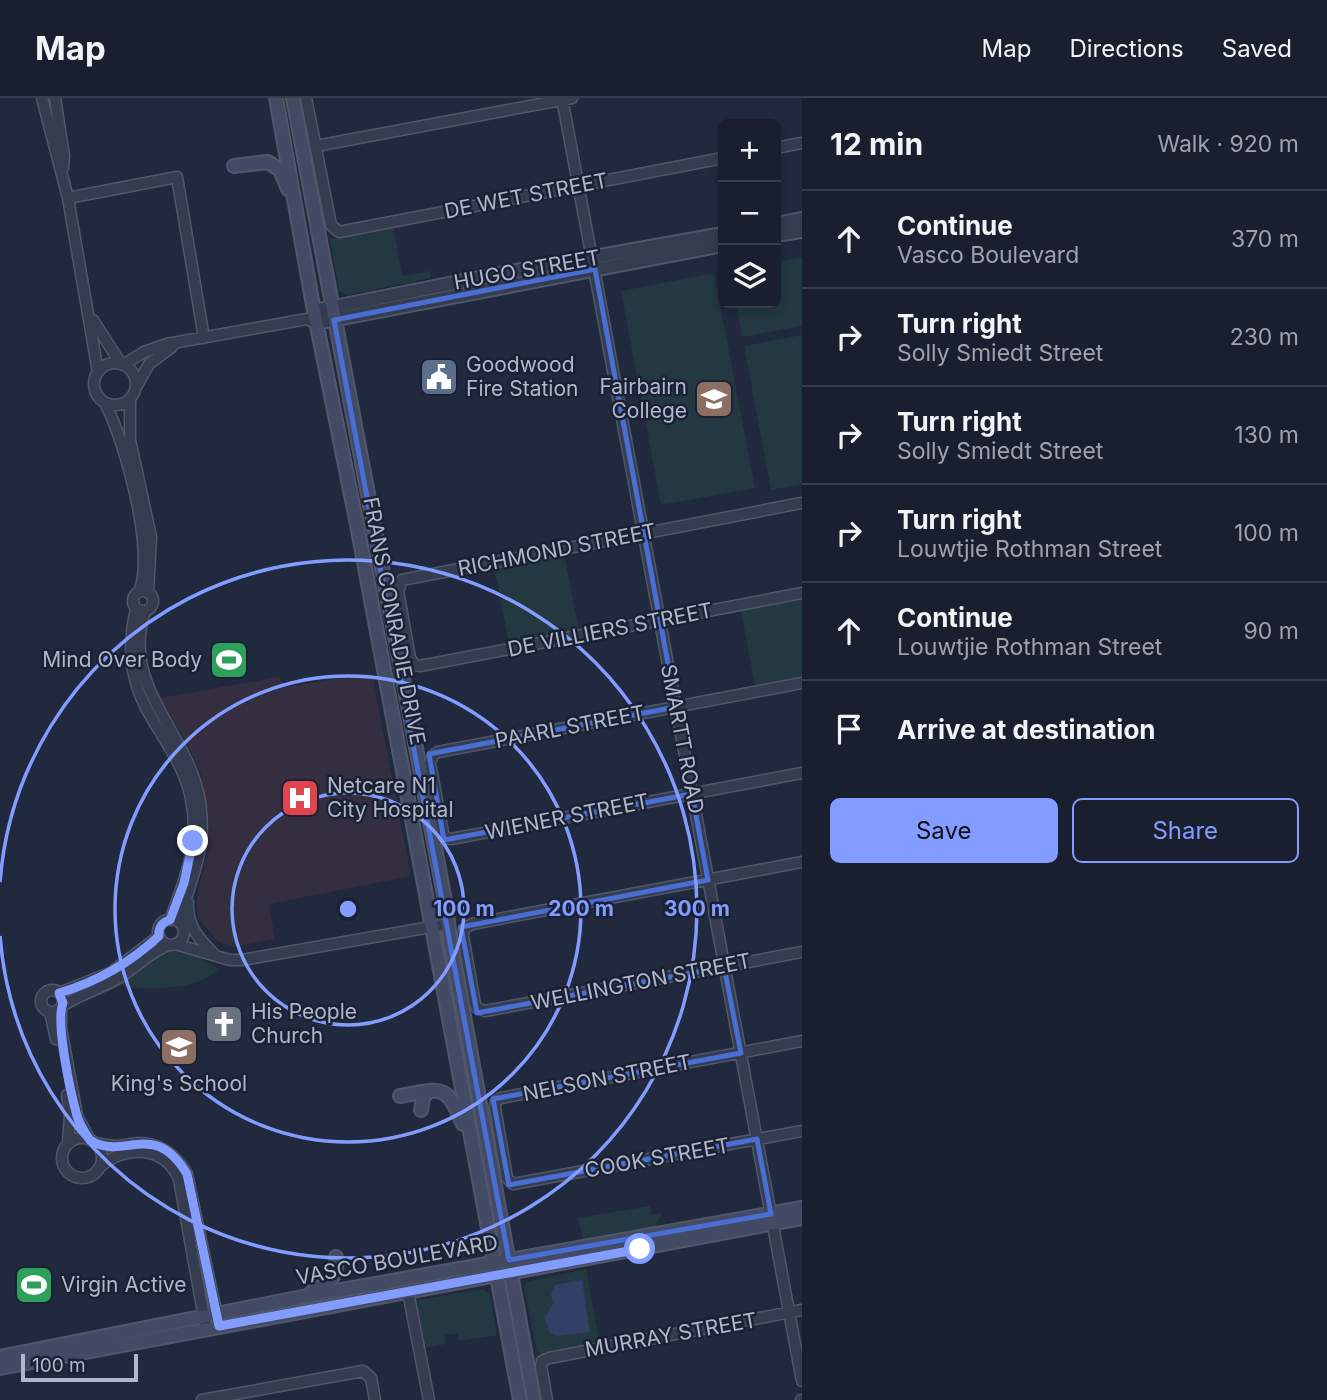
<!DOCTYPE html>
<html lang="en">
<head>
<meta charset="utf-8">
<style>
  :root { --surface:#191f2f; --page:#222737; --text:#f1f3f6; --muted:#9fa2aa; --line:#373d4b; --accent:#829dff }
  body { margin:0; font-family:Inter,sans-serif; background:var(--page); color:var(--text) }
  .controls { position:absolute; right:21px; top:21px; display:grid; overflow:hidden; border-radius:10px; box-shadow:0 4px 10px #0003 }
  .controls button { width:63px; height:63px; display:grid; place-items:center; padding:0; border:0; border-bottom:2px solid var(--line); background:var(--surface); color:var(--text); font:35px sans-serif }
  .scale { position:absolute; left:21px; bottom:18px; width:117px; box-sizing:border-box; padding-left:7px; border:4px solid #b1b7ca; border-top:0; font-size:19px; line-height:24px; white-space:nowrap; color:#b1b7ca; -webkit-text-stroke:5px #1b2134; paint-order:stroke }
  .stop { position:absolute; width:21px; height:21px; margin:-16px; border:5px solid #829dff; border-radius:50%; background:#fff }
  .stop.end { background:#829dff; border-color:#fff; box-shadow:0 2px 7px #0008 }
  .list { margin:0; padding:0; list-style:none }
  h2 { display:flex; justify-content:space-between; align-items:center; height:91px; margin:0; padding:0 28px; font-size:30px }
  h2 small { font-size:23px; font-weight:400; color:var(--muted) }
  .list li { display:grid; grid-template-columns:46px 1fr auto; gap:21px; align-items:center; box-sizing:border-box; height:98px; padding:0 28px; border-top:2px solid var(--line) }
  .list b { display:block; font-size:26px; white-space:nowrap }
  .list p { margin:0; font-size:23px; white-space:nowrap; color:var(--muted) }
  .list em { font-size:23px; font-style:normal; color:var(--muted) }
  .actions { display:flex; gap:14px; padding:21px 28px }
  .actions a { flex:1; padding:16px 0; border:2px solid var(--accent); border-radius:10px; text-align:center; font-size:24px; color:var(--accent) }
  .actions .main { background:var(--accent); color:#111 }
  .icon { flex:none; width:38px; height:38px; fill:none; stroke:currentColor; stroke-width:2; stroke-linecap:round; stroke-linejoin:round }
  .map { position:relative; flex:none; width:802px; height:1302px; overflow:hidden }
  header { display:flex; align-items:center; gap:42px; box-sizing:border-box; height:98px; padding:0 35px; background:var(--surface); border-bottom:2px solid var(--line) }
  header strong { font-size:33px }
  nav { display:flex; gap:38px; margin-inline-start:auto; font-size:24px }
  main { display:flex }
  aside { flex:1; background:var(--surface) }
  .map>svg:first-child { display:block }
  .medical { fill:#332e40 }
  .green { fill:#233840 }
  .water { fill:#323f66 }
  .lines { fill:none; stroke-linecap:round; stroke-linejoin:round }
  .minor-casing { stroke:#51576a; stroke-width:13 }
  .tertiary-casing { stroke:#51576a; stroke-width:16 }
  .secondary-casing { stroke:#51576a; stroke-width:16 }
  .minor { stroke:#363c4f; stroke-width:10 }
  .tertiary { stroke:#363c4f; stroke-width:12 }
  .secondary { stroke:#434a63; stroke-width:12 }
  .route { stroke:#829dff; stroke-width:9 }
  .marked { fill:none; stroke:#496ed4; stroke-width:5; stroke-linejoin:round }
  .ring { fill:none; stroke:#829dff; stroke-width:3.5 }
  .labels { text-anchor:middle; stroke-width:5; stroke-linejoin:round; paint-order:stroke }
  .street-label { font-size:21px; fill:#b1b7ca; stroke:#1b2134 }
  .poi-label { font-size:21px; fill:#b1b7ca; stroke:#1b2134; text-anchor:start }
  .centre { fill:#829dff; stroke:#1b2134; stroke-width:3.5 }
  .ring-label { font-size:21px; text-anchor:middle; font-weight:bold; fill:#829dff; stroke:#1b2134; stroke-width:5; stroke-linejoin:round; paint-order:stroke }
</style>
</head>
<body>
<header>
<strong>Map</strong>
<nav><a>Map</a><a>Directions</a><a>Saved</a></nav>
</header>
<main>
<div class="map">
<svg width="802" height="1302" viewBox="0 0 802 1302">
  <rect width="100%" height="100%" fill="#21293f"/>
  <path class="medical" d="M 372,575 L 411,778 L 269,806 L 275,841 L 233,849 L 219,844 L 197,819 L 197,797 L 207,756 L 209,723 L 201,677 L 184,639 L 159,600 L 279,579 L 285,589 Z"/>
  <path class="green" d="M 393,127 L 402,178 L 430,173 L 431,180 L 347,197 L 339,193 L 330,141 L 337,141 L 347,137 Z
    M 802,159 L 802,228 L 742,239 L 736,205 L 776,205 L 776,164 Z
    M 714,175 L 755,390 L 661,407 L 621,193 Z
    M 802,237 L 802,386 L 771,392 L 744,248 Z
    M 564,456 L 579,532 L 509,545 L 494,470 Z
    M 802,501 L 802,579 L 755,588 L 741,513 Z
    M 169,851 L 189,854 L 218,871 C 201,892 149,892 124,889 L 122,886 L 154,858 Z
    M 650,1108 L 652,1117 L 662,1115 L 653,1131 L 583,1142 L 578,1120 Z
    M 586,1171 L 600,1247 L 547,1257 L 537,1254 L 524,1190 L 527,1184 Z
    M 483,1191 L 490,1196 L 497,1237 L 459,1243 L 458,1235 L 445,1237 L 446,1246 L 420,1251 L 413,1203 Z"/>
  <path class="water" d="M 582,1182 L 590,1234 L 557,1238 L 549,1234 L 545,1219 L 553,1206 L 551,1196 L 555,1187 Z"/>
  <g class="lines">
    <defs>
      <path id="minor" d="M 42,0 L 68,100 L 98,274
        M 55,0 L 64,58 L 63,70
        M 306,0 L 331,127 L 339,134 L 723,60
        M 562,0 L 802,1283
        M 316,48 L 572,0
        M 776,50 L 802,45
        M 68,100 L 177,79 L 204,240
        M 93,222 L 121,266
        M94 286a21 21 0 1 1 42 0a21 21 0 1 1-42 0Z
        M 123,267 L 144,254 L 167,246 L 307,221 L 316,225
        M 136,289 L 149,266 L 172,249
        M 130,301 L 130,342 L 151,439 L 148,495
        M 105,305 C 125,343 156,454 139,494
        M 802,405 L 402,482 L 398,493 L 410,560 L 415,567 L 420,568 L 802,495
        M133 503a10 10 0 1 1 20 0a10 10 0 1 1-20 0Z
        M 136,511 C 128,546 129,577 146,610 C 163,642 187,669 192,707 C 199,747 184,785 170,822
        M 145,513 C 120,590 189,634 200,704 C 208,757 189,778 180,825
        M 802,585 L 438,654 L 433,657 L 430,665 L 443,735 L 446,740 L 451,741 L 802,675
        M 802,764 L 472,826 L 464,831 L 463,838 L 475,906 L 477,910 L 485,913 L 802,854
        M 188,805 C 187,829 200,842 216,858
        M158 834a13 13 0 1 1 26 0a13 13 0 1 1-26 0Z
        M 175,846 L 230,862 L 242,862 L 448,826
        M41 903a11 11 0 1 1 22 0a11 11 0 1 1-22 0Z
        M 59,895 L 112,874 L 159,838
        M 62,908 C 79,897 99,891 117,881 C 135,870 149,855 168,847
        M 61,910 L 61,930 L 77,1018 L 90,1042
        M 50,914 L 56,941
        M 802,943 L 501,1000 L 496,1003 L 495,1010 L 507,1080 L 513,1086 L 802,1033
        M 67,997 L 70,1018 L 68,1045
        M62 1060a20 20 0 1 1 40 0a20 20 0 1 1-40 0Z
        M 95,1045 C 102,1046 109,1048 117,1048 C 124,1048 131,1045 139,1045 C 161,1045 176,1058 187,1076 L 218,1223
        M 98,1071 C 123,1046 164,1047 179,1081 L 206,1231
        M 408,1194 L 429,1302
        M 202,1302 L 363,1273 L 371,1280 L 375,1302
        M 547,1302 L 541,1268 L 542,1263 L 549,1260 L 802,1212
        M 801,1302 L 802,1302"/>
      <path id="tertiary" d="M 776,126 L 802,121
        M 776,137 L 802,133
        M 314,213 L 504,175 L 723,136
        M 316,225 L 723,147"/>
      <path id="secondary" d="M 276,0 L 314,213 L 358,432 L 520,1302
        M 293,0 L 446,808 L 450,841 L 534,1302
        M 234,68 L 268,64 L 280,72 L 288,91
        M 400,998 C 441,991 446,984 463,1026
        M 421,1012 L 423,999 L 429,993
        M 312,1194 C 328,1185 339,1179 336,1159
        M 0,1259 L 302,1199 L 802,1110
        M 0,1270 L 802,1120"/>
    </defs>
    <use href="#minor" class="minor-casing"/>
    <use href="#tertiary" class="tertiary-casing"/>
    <use href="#secondary" class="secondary-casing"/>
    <use href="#minor" class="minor"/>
    <use href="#tertiary" class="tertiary"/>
    <use href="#secondary" class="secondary"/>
  </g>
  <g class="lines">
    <path class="route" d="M 193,743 L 184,785 L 170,822 C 162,824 158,830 159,838 C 130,865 97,884 59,895 L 63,905 C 55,924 71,996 77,1018 C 80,1027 85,1035 90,1042 C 124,1064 153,1020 187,1076 L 219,1228 L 640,1151"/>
  </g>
  <path class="marked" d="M 595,171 L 676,609 L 429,656 L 444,742 L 692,696 L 708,782 L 461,829 L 477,915 L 724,869 L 741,955 L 493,1001 L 509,1087 L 757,1041 L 771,1116 L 509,1162 L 334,222 Z"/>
  <g class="ring">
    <circle cx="348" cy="811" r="116"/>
    <circle cx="348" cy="811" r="233"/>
    <path d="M0 784A349 349 0 1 1 0 838"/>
  </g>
  <defs>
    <symbol id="civic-square" viewBox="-11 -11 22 22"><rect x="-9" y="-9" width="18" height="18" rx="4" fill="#5c6f8a" stroke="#1b2134"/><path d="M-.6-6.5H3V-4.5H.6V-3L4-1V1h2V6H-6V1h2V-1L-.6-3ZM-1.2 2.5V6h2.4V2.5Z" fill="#fff"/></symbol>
    <symbol id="school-square" viewBox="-11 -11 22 22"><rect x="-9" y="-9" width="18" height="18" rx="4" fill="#8d6e63" stroke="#1b2134"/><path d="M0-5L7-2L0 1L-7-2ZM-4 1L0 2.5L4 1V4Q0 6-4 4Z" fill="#fff"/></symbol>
    <symbol id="stadium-square" viewBox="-11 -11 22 22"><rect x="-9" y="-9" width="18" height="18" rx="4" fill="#2e9e5b" stroke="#1b2134"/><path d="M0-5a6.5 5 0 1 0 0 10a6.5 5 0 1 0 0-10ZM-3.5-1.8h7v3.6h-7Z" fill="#fff"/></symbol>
    <symbol id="hospital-square" viewBox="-11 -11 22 22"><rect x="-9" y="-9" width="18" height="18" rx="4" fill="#e0444e" stroke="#1b2134"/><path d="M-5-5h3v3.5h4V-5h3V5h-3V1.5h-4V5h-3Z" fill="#fff"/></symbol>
    <symbol id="church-square" viewBox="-11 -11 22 22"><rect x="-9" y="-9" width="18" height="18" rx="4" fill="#6b7280" stroke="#1b2134"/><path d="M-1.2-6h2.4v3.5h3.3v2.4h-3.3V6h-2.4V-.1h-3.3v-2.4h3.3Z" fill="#fff"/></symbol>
  </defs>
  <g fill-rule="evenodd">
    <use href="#civic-square" x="417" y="257" width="44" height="44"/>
    <use href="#school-square" x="692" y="279" width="44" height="44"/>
    <use href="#stadium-square" x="207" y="540" width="44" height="44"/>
    <use href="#hospital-square" x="278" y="678" width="44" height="44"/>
    <use href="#church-square" x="202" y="904" width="44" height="44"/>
    <use href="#school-square" x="157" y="927" width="44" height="44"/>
    <use href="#stadium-square" x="12" y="1165" width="44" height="44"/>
  </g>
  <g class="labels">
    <g class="street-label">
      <text transform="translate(526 98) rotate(-11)" y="7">DE WET STREET</text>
      <text transform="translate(527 172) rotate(-10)" y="7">HUGO STREET</text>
      <text transform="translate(557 452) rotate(-11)" y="7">RICHMOND STREET</text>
      <text transform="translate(394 523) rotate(79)" y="7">FRANS CONRADIE DRIVE</text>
      <text transform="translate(610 532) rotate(-11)" y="7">DE VILLIERS STREET</text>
      <text transform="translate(570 629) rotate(-11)" y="7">PAARL STREET</text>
      <text transform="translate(682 641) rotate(79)" y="7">SMARTT ROAD</text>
      <text transform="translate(567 719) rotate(-11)" y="7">WIENER STREET</text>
      <text transform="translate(641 884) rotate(-11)" y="7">WELLINGTON STREET</text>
      <text transform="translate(607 980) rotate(-11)" y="7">NELSON STREET</text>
      <text transform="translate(657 1060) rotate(-10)" y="7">COOK STREET</text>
      <text transform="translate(397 1162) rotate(-10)" y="7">VASCO BOULEVARD</text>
      <text transform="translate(671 1237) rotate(-10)" y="7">MURRAY STREET</text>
    </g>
    <g class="poi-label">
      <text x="466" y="274">Goodwood<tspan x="466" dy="24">Fire Station</tspan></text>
      <text x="687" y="296" text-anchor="end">Fairbairn<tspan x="687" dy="24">College</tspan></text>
      <text x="202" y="569" text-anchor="end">Mind Over Body</text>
      <text x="327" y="695">Netcare N1<tspan x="327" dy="24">City Hospital</tspan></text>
      <text x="251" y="921">His People<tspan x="251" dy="24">Church</tspan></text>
      <text x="179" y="993" text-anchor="middle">King's School</text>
      <text x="61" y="1194">Virgin Active</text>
    </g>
  </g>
  <circle cx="348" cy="811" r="10" class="centre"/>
  <g class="ring-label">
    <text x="464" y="818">100 m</text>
    <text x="581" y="818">200 m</text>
    <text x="697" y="818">300 m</text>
  </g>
</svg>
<div class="controls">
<button>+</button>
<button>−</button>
<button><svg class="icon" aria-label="layers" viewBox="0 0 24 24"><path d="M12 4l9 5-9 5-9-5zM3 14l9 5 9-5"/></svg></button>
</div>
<div class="scale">100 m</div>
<div class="stop" style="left:640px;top:1151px"></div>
<div class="stop end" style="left:193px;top:743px"></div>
</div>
<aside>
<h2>12 min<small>Walk · 920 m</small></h2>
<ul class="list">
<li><svg class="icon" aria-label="ahead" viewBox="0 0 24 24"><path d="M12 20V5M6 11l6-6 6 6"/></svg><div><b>Continue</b><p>Vasco Boulevard</p></div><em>370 m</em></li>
<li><svg class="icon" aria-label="right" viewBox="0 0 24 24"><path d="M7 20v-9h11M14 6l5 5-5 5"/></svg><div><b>Turn right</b><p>Solly Smiedt Street</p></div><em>230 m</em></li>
<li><svg class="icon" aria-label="right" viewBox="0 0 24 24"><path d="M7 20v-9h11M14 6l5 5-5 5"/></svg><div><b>Turn right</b><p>Solly Smiedt Street</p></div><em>130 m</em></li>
<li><svg class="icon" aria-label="right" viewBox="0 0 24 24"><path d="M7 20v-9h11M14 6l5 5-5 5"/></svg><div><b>Turn right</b><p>Louwtjie Rothman Street</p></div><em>100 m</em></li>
<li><svg class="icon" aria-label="ahead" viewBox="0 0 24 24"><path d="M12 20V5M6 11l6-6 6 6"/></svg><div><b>Continue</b><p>Louwtjie Rothman Street</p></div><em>90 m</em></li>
<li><svg class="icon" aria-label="arrive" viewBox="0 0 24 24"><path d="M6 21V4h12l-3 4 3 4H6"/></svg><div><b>Arrive at destination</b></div></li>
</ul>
<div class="actions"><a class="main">Save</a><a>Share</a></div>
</aside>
</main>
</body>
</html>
